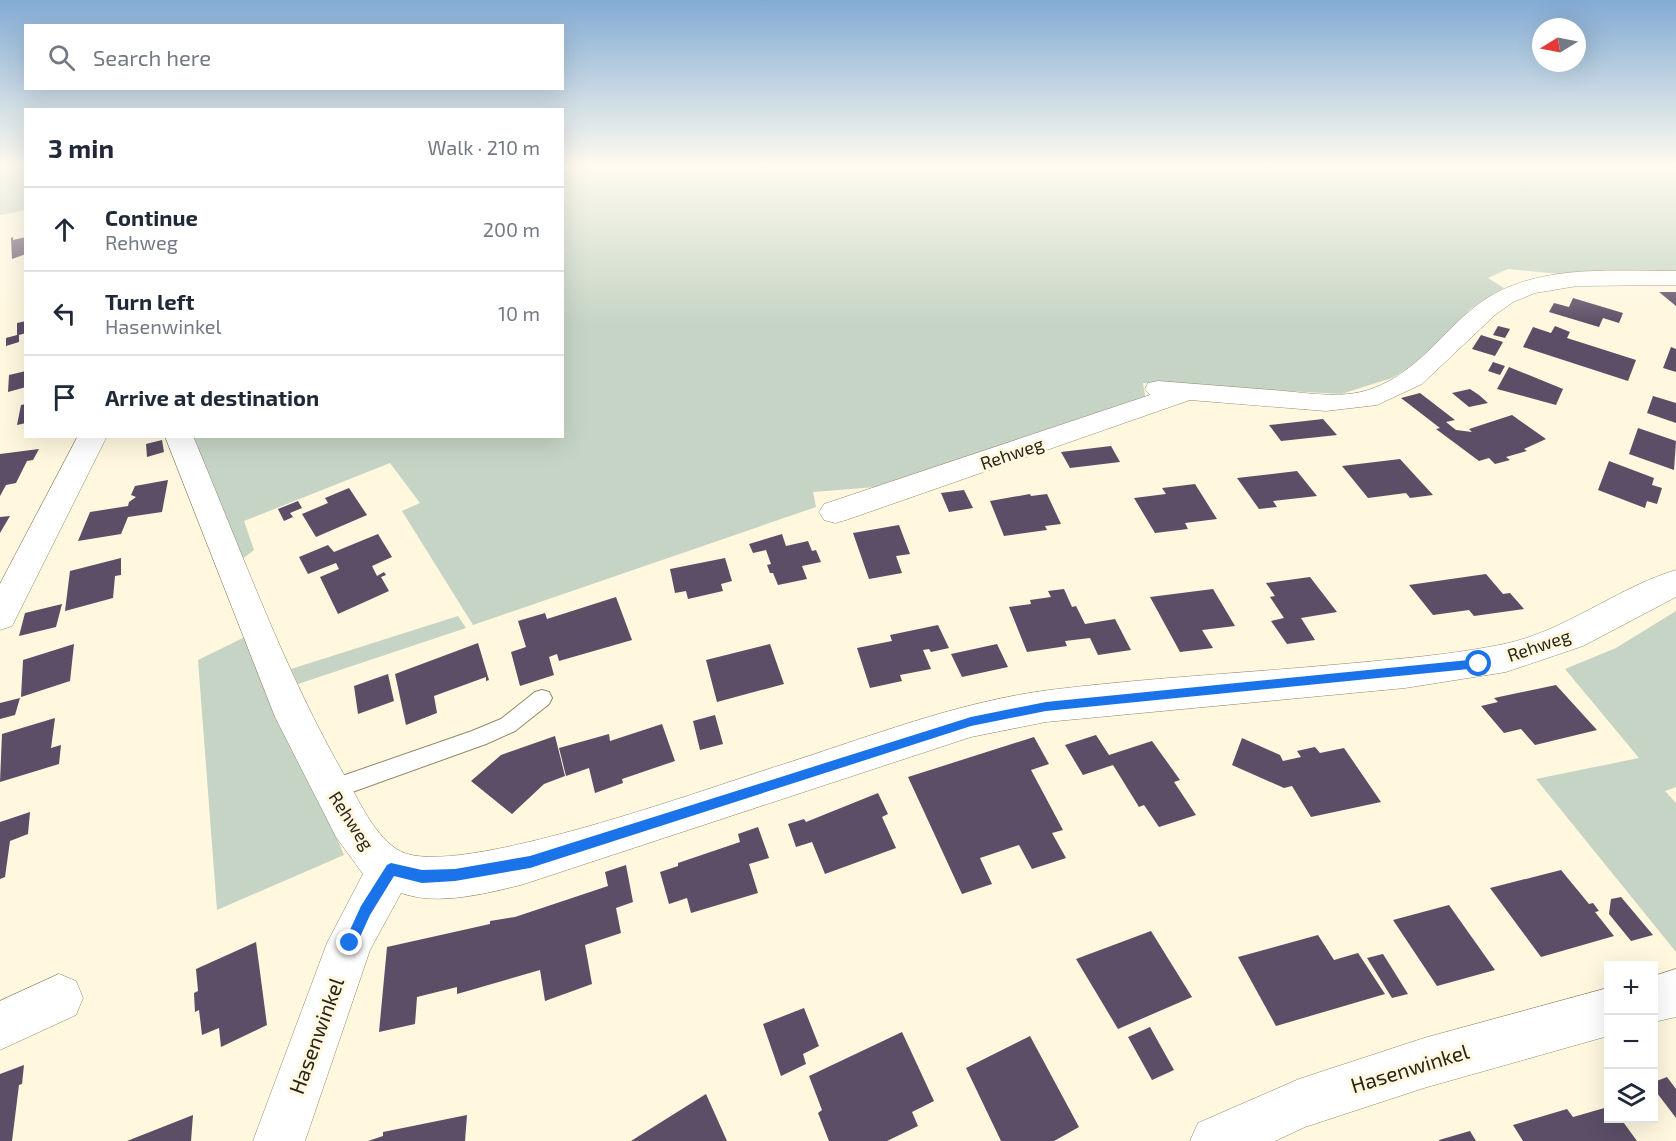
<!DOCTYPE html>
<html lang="en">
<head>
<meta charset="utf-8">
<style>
  :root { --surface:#fff; --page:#f6f6f7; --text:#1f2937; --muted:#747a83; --line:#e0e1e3 }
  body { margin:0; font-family:"Exo 2",sans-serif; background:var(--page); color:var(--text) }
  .controls { position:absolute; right:18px; bottom:18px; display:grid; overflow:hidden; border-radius:0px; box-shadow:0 6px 24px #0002 }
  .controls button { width:54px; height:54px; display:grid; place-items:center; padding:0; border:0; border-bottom:2px solid var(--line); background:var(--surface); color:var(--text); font:30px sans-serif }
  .compass { position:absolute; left:1532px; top:18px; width:54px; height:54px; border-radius:50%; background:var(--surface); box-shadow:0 6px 24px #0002; rotate:260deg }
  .stop { position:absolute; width:18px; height:18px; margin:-14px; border:4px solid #1a73e8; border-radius:50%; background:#fff }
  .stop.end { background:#1a73e8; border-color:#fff; box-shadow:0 2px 6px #0008 }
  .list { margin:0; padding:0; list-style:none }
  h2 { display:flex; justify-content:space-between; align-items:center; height:78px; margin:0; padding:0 24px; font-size:26px }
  h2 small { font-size:20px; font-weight:400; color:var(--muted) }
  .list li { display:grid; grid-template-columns:39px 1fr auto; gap:18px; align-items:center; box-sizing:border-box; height:84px; padding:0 24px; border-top:2px solid var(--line) }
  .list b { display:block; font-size:22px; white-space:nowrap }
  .list p { margin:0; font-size:20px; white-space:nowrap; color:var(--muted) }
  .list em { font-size:20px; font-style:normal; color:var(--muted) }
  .icon { flex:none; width:33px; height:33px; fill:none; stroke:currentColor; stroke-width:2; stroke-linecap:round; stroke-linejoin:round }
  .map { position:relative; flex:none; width:1676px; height:1141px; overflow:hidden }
  .search { position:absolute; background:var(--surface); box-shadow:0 6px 24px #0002; left:24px; top:24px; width:540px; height:66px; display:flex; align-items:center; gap:15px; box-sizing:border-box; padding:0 21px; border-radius:0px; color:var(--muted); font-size:22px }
  .panel { position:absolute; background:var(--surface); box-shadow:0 6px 24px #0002; left:24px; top:108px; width:540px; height:330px; border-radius:0px }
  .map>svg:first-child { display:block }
  .green { fill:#c5d4c4 }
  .building { fill:#5b4e66 }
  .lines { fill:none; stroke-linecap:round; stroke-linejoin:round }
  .service-casing { stroke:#91886c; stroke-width:2 }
  .minor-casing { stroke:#91886c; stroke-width:1 }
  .service { fill:#fff; fill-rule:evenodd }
  .minor { fill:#fff; fill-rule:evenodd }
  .route { fill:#1a73e8 }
  .labels { text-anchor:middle; stroke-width:6; stroke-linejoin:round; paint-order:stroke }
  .street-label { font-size:18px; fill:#282419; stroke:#fff7de }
  .near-street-label { font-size:21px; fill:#282419; stroke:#fff7de }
</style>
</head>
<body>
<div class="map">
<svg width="1676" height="1141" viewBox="0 0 1676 1141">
  <rect width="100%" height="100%" fill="#fff7de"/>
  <path class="green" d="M 0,165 L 25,165 L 25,210 L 0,215 Z
    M 563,165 L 1676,165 L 1676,276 L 1560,274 L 1508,269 L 1488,278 L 1504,288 L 1470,309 L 1430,355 L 1392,378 L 1341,394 L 1143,383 L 1146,402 L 901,485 L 813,492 L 816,507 L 473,625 L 402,511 L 420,503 L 390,463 L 244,521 L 254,550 L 241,560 L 192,437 L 562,436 Z
    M 1676,611 L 1676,787 L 1665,791 L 1676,803 L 1676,952 L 1536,779 L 1639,758 L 1565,669 L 1616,648 Z
    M 458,616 L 466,628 L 298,684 L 291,669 Z
    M 249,635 L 344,855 L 217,910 L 198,660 Z"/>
  <path class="building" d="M 13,237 L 13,240 L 26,237 L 26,254 L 12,259 L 11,238 Z
    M 1659,292 L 1676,292 L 1676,306 Z
    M 1573,298 L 1623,313 L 1619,323 L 1603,318 L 1599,327 L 1549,312 L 1554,303 L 1569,307 Z
    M 26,321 L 26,333 L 19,335 L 19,342 L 6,346 L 6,338 L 17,335 L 17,323 Z
    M 1498,326 L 1510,329 L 1505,338 L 1493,335 Z
    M 1555,326 L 1570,332 L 1567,338 L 1636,360 L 1628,381 L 1523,347 L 1533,327 L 1551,333 Z
    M 1481,335 L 1503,342 L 1495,356 L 1472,349 Z
    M 1671,347 L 1676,349 L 1676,372 L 1663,368 Z
    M 1493,362 L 1505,366 L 1500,375 L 1488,371 Z
    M 1509,367 L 1563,389 L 1556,405 L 1497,389 Z
    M 26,371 L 26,387 L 8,392 L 9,375 Z
    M 1470,389 L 1479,395 L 1488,403 L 1469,407 L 1452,393 Z
    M 1420,393 L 1455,420 L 1446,422 L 1456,430 L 1472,432 L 1469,429 L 1512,415 L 1546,439 L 1524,449 L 1527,451 L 1506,457 L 1510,460 L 1495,464 L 1489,458 L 1479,461 L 1436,429 L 1440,428 L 1401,398 Z
    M 1653,396 L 1676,403 L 1676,423 L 1647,413 Z
    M 26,404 L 26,423 L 17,425 L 21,405 Z
    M 1323,419 L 1337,435 L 1281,441 L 1269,425 Z
    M 1638,428 L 1676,441 L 1674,470 L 1629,454 Z
    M 162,440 L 164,452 L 147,457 L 146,444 Z
    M 1111,446 L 1120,462 L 1070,468 L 1061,452 Z
    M 39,449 L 33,460 L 27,461 L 16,483 L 6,485 L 0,496 L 0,454 Z
    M 1400,459 L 1433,495 L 1410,498 L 1406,493 L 1368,498 L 1342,466 Z
    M 1609,461 L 1654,478 L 1652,485 L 1662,488 L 1657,504 L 1647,501 L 1645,508 L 1598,490 Z
    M 1297,471 L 1317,496 L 1273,501 L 1277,507 L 1259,509 L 1237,478 Z
    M 168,480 L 162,512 L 128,517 L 121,534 L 78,541 L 90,512 L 128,506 L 129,502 L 136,497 L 131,495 L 135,486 Z
    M 1195,484 L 1217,519 L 1185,523 L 1188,529 L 1155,533 L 1134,498 L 1166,494 L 1162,488 Z
    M 349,488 L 367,515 L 316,537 L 302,514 L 328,503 L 325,498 Z
    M 964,490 L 973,508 L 949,512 L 941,493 Z
    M 1030,494 L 1031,496 L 1047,494 L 1061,524 L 1045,526 L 1047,530 L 1004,536 L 990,501 Z
    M 298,501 L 302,508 L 290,513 L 293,517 L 284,521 L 278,509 Z
    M 10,516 L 0,533 L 0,517 Z
    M 899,525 L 910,554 L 896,556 L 902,573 L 869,579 L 853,533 Z
    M 378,534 L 392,557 L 372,566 L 377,576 L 384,572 L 386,575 L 381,577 L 389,591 L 338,614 L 320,577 L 339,569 L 336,563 L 308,574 L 299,557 L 328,545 L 334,552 Z
    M 782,534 L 786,546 L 808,541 L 812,551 L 816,550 L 821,562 L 802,566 L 807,579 L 778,585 L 773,573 L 770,573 L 767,565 L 771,564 L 766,550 L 753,553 L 749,544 Z
    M 121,558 L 121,575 L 115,576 L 113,598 L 65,611 L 70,571 Z
    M 725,558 L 732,581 L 721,584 L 723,591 L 688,599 L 686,591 L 675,593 L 670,569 Z
    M 1486,574 L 1503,594 L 1510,593 L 1524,609 L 1474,616 L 1469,610 L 1433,615 L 1409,585 Z
    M 1310,577 L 1337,612 L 1301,618 L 1315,640 L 1287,644 L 1271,621 L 1284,618 L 1270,597 L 1275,596 L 1266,583 Z
    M 1064,589 L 1072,607 L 1076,606 L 1085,624 L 1115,619 L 1131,650 L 1098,655 L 1090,638 L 1065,641 L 1067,646 L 1027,652 L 1009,607 L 1031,604 L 1030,600 L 1051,597 L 1048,591 Z
    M 1213,589 L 1235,626 L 1202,630 L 1213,648 L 1180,652 L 1150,597 Z
    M 616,597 L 632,640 L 559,661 L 557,654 L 549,657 L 554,675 L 520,686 L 511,652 L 526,647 L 518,621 L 545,613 L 547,619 Z
    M 62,604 L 56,627 L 19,636 L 25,613 Z
    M 938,625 L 949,648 L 931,652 L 929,649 L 923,650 L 931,669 L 900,675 L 902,681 L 870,688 L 857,648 L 892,641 L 890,635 Z
    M 478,643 L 489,680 L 486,681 L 486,677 L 434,696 L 437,713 L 406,725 L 395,674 Z
    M 74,644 L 70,681 L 21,697 L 23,660 Z
    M 770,644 L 784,684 L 717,702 L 706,660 Z
    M 997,644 L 1008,667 L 962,677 L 951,654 Z
    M 388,674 L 394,701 L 358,714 L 354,686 Z
    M 1556,685 L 1597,730 L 1535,745 L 1521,729 L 1504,733 L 1481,706 L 1498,702 L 1494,698 Z
    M 20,698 L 15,715 L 0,719 L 0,703 Z
    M 715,715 L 723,744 L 700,750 L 693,721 Z
    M 55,718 L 51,748 L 61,745 L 59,764 L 0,782 L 2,734 Z
    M 662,724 L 675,761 L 622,779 L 623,783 L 595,793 L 589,768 L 566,776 L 559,748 L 609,734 L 610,741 Z
    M 1096,735 L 1109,755 L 1152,741 L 1180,780 L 1174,782 L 1196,815 L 1159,827 L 1144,805 L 1139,807 L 1113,765 L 1083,775 L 1065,745 Z
    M 555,736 L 565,776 L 544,784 L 512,814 L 471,781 L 501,755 Z
    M 1034,737 L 1049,764 L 1031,770 L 1063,830 L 1052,833 L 1066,858 L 1032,869 L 1019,845 L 980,858 L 992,884 L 962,894 L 908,777 Z
    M 1242,738 L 1280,755 L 1283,761 L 1301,757 L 1297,751 L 1315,747 L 1320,753 L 1344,748 L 1381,802 L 1311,817 L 1292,786 L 1284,788 L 1232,765 Z
    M 878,793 L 888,814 L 882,817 L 896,848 L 825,874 L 812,842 L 796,847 L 788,824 L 804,819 L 806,822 Z
    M 30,812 L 28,834 L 10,841 L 5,877 L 0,879 L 0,822 Z
    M 758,827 L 769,858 L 749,864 L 758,893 L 691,913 L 687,898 L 669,904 L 660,872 L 678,866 L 678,863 L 740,842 L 738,834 Z
    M 626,865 L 633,902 L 616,908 L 621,933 L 585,945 L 592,984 L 545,1001 L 540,970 L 457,994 L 457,987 L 417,997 L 415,1024 L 379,1032 L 387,947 L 490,924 L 490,921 L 515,917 L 608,886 L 605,872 Z
    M 1561,870 L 1589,904 L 1593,903 L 1599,911 L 1595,912 L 1614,936 L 1541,957 L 1490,888 Z
    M 1621,897 L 1653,935 L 1631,941 L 1609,914 L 1611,899 Z
    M 1449,905 L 1495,970 L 1437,986 L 1393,920 Z
    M 1151,931 L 1192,997 L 1118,1029 L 1076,959 Z
    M 1318,935 L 1334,960 L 1358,953 L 1385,994 L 1276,1026 L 1238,957 Z
    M 256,942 L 267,1025 L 221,1047 L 219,1028 L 202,1035 L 199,1010 L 195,1012 L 194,993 L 198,991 L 196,969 Z
    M 1383,954 L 1408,994 L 1392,998 L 1367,958 Z
    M 804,1008 L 819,1046 L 803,1054 L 806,1064 L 781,1076 L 763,1024 Z
    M 1150,1027 L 1174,1070 L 1152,1080 L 1128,1037 Z
    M 902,1032 L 934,1101 L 912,1112 L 918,1126 L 887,1141 L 829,1141 L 818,1113 L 822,1110 L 809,1076 Z
    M 1030,1036 L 1079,1127 L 1054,1141 L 1001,1141 L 966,1068 Z
    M 24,1065 L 22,1084 L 19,1085 L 12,1141 L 0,1141 L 0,1074 Z
    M 1667,1077 L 1676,1089 L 1676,1118 L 1654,1089 L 1654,1082 Z
    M 706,1094 L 727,1141 L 631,1141 L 674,1114 Z
    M 1608,1107 L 1608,1119 L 1621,1119 L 1637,1141 L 1523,1141 L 1513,1125 L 1567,1109 L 1573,1117 Z
    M 193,1115 L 191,1141 L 127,1141 Z
    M 467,1115 L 465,1141 L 368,1141 L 383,1136 L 383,1132 Z
    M 1470,1131 L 1476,1141 L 1439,1141 L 1439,1140 Z"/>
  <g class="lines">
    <defs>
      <path id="service" d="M 542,690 L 549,692 L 552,698 L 549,704 L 515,731 L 486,744 L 330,800 L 322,797 L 319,790 L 322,783 L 472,731 L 501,719 L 535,692 Z"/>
      <path id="minor" d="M 1676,271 L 1676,285 L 1577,286 L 1535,293 L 1513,302 L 1495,315 L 1422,384 L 1377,405 L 1326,411 L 1190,400 L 846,520 L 835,523 L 824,520 L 819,512 L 824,504 L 1150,395 L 1145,389 L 1148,383 L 1158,381 C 1196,384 1234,387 1272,390 C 1303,392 1341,400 1371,389 C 1417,373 1441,333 1477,305 C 1532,263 1611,271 1676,271 Z
        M 78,436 L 107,436 L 12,626 L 0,630 L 0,584 Z
        M 165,436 L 193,436 C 242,552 284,671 347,780 C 361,804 375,837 400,851 C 454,881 714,786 781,765 C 869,737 957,702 1049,690 C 1146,678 1245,673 1343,664 C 1397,659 1451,655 1504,644 C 1566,631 1616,588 1676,570 L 1676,597 L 1583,646 L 1506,672 L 1405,688 L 1046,722 L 971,737 L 521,885 C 483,894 438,906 401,893 L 370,950 L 305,1141 L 253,1141 L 327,943 L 363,874 L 336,837 L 275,717 Z
        M 1676,969 L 1676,1017 L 1654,1022 L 1654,976 Z
        M 59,974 L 76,981 L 83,998 L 76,1015 L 0,1050 L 0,1001 Z
        M 1608,988 L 1608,1036 L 1424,1088 L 1305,1127 L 1275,1141 L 1190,1141 L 1198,1123 L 1299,1079 L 1424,1038 Z"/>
    </defs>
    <use href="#service" class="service-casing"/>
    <use href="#minor" class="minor-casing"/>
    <use href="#service" class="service"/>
    <use href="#minor" class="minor"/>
  </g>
  <linearGradient id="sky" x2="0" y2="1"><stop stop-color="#82abd4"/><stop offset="0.51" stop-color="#fffbf0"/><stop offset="1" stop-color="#fffbf0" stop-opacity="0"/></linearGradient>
  <rect width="1676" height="325" fill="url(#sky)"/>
  <path class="route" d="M 1479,659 L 1484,664 L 1479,668 L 1046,711 L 971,726 L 530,868 L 455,881 L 422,883 L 394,876 L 370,915 L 355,948 L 346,948 L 344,943 L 361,906 L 387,865 L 391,863 L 422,870 L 455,869 L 530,856 L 971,717 L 1046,702 Z"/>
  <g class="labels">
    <g class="street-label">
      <text transform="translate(1012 454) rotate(-19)" y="6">Rehweg</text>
      <text transform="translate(1539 646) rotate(-19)" y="6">Rehweg</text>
      <text transform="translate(351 821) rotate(57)" y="6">Rehweg</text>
    </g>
    <g class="near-street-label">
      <text transform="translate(317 1036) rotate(-70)" y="7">Hasenwinkel</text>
      <text transform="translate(1410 1069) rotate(-17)" y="7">Hasenwinkel</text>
    </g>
  </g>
</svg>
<div class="controls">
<button>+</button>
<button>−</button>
<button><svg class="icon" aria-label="layers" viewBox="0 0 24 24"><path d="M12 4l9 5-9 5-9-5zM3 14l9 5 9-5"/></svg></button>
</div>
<svg class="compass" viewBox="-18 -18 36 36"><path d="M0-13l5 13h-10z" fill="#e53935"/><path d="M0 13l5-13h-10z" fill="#747a83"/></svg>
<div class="stop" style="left:1479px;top:664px"></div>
<div class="stop end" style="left:350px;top:943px"></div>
<div class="search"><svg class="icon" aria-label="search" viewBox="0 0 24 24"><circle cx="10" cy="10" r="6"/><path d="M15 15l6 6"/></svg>Search here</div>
<section class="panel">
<h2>3 min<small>Walk · 210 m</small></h2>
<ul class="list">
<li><svg class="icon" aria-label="ahead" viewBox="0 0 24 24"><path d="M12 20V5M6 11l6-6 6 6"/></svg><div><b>Continue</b><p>Rehweg</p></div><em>200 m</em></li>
<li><svg class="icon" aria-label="left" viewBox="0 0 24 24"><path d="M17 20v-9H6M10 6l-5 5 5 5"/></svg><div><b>Turn left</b><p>Hasenwinkel</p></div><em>10 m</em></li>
<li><svg class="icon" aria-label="arrive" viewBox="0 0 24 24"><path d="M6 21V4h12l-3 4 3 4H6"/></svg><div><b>Arrive at destination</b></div></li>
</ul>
</section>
</div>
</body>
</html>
